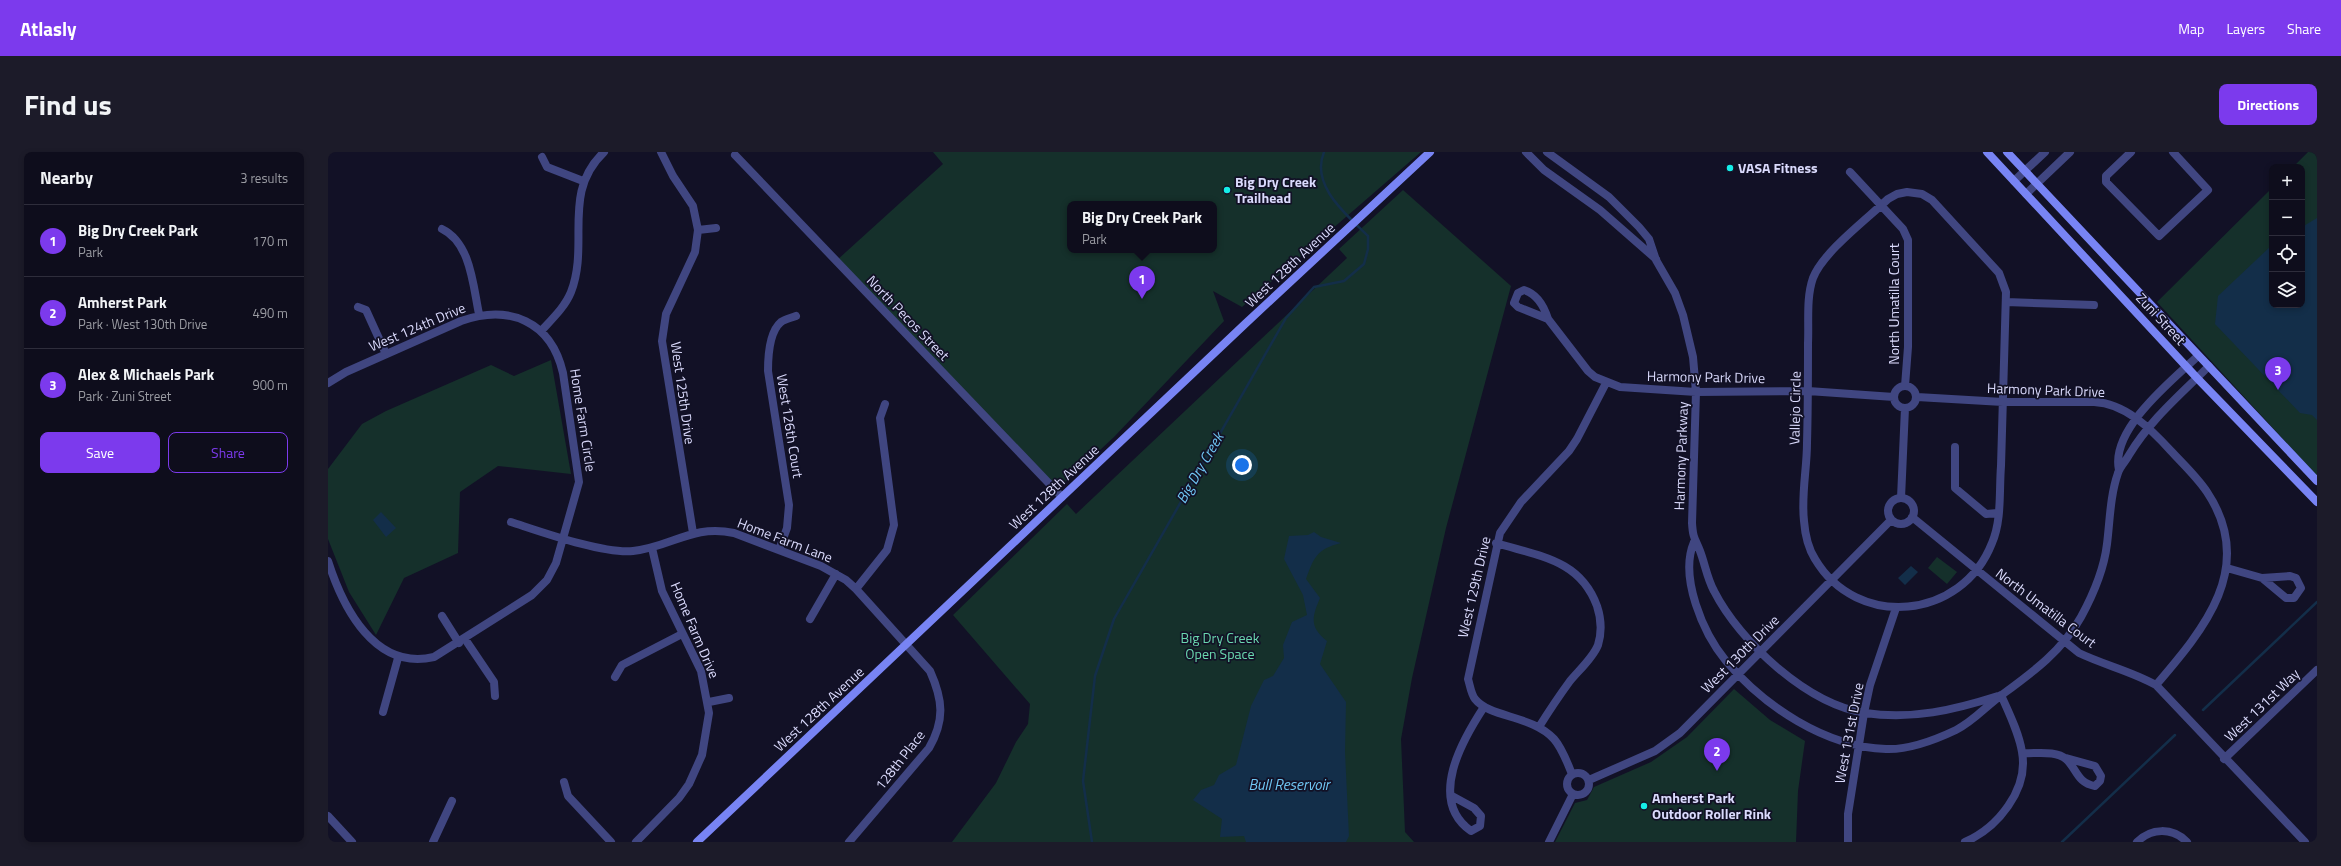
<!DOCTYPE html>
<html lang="en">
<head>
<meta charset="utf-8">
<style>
  :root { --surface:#0e0d1c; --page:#1c1b29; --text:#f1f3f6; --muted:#9b9ca3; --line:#2e2d3b; --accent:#7c3aed }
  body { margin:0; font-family:"Titillium Web",sans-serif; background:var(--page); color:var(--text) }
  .controls { position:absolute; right:12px; top:12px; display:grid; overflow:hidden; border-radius:8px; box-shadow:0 2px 6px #0003 }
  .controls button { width:36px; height:36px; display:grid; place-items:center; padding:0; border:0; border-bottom:1px solid var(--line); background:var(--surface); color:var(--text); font:20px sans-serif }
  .you { position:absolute; left:914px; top:313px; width:14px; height:14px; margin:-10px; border:3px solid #fff; border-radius:50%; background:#1a73e8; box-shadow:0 0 0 6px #1a73e833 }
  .badge { display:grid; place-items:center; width:26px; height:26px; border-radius:50%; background:var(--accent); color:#fff; font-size:13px; font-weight:700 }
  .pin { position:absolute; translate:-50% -33px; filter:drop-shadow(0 1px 2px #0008) }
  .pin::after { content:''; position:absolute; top:21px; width:14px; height:12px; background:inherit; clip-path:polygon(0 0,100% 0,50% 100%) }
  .popup { position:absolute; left:739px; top:49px; width:150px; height:52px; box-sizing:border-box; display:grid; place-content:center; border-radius:8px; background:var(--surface); filter:drop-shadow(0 1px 3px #0005); font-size:13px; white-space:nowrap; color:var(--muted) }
  .popup b { font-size:15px; color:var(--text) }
  .popup::after { content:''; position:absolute; left:50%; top:100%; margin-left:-8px; border:8px solid transparent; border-top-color:var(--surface) }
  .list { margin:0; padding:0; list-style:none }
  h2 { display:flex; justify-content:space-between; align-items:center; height:52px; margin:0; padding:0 16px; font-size:17px }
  h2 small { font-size:13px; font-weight:400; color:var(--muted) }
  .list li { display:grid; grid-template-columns:26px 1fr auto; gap:12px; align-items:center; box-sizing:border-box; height:72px; padding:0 16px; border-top:1px solid var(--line) }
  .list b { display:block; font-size:15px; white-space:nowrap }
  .list p { margin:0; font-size:13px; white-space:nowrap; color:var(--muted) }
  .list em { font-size:13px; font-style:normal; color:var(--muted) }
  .actions { display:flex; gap:8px; padding:12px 16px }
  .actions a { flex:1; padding:9px 0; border:1px solid var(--accent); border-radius:8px; text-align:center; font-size:14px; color:var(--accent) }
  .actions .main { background:var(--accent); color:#fff }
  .icon { flex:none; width:22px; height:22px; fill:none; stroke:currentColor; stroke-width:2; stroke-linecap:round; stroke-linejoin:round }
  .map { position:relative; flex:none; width:1989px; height:690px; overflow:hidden; border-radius:8px }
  header { display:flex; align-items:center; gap:24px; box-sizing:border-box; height:56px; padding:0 20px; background:var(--accent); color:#fff }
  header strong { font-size:19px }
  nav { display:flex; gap:22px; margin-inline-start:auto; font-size:14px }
  .intro { display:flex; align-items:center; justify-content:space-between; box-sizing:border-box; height:96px; padding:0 24px }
  h1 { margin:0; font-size:28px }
  .button { padding:10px 18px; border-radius:8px; background:var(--accent); color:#fff; font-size:14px; font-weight:700 }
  main { display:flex; gap:24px; padding:0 24px }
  aside { flex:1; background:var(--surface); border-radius:8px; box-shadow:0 2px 6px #0003 }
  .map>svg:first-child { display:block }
  .green { fill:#15302b; fill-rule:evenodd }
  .water { fill:#132e49 }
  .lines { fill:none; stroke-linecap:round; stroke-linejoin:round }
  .stream { stroke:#132e49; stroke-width:2.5 }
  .street { stroke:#404681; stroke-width:8 }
  .secondary { stroke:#7884f4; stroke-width:8 }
  .poi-dot { fill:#15ede8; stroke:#121126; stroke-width:1.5 }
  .labels { text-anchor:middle; stroke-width:3.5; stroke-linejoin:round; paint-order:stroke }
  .poi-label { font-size:14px; font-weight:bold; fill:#dadafc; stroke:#121126; text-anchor:start }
  .street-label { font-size:14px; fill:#dadafc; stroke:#121126 }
  .park-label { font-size:14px; fill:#6ad7af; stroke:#121126 }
  .water-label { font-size:15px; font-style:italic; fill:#70c7f4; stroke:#121126 }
</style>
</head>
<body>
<header>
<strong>Atlasly</strong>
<nav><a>Map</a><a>Layers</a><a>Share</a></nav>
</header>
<div class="intro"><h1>Find us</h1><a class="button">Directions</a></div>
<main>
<aside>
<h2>Nearby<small>3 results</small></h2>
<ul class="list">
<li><span class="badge">1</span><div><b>Big Dry Creek Park</b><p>Park</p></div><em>170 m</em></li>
<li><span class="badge">2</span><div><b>Amherst Park</b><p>Park · West 130th Drive</p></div><em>490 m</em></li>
<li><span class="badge">3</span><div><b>Alex &amp; Michaels Park</b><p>Park · Zuni Street</p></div><em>900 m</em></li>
</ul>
<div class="actions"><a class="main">Save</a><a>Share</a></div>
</aside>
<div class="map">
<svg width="1989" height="690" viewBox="0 0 1989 690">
  <rect width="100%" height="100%" fill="#121126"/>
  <path class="green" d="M 605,0 L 1093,0 L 914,155 L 885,139 L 896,169 L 786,285 L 728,339 L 508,109 L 615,12 ZM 742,52 L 886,52 L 886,98 L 742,98 Z
    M 1980,0 L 1989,0 L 1989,324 L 1829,150 L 1944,36 L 1944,153 L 1974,153 L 1974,15 L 1965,15 Z
    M 1075,38 L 1183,134 L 1118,376 L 1084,526 L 1073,587 L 1077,680 L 1086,690 L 624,690 L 668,631 L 688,590 L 700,572 L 702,552 L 625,463 L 739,352 L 748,362 L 1019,106 L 1011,97 Z
    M 223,208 L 243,322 L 170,314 L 132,340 L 130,401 L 76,426 L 48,483 L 21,440 L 0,387 L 0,317 L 34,272 L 58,259 L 163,213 L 186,224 Z
    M 1609,405 L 1629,420 L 1619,432 L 1600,416 Z
    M 1406,537 L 1442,568 L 1477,589 L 1470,639 L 1468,690 L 1227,690 L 1247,651 L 1259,648 L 1266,635 L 1323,610 L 1359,585 Z"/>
  <path class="water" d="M 1989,66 L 1989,268 L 1984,263 L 1972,261 L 1887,172 L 1890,144 L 1944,93 L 1944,153 L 1974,153 L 1974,75 Z
    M 53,360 L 68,376 L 58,385 L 45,368 Z
    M 986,380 L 993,385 L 1013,391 C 989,397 986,405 978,427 L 992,446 C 984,465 981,475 999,489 L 992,512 L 1018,550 L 1017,600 L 1021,684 L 1018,690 L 918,690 L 916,684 L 892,685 L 894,667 L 865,648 L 873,638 L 886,633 L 891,623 L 908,613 L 923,554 L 936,528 L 945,524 L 956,506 L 955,493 L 964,470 L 979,463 L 975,443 L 956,407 L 961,384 L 980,383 Z
    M 1583,414 L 1590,420 L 1577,433 L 1570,426 Z"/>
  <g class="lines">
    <path class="stream" d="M 1875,558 L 1989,450
      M 764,690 L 755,629 L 767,524 L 786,467 L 958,166 L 986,135 L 1016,129 L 1036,112 L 1040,97 L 1040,84 C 1019,63 982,34 996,0
      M 1734,690 L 1847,583"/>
    <path class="street" d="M 333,0 L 345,24 L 365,54 L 370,78 L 367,100 L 338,162 L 334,189 L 365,381
      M 1198,0 L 1216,18 L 1272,58 L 1328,107
      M 1219,0 L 1281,45 L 1311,75 L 1321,87 L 1328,108 L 1347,141 L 1355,163 L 1365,205 L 1368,240 L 1364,371 C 1365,387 1367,386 1372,399 C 1377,412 1379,426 1386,439 C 1412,490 1479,552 1537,561 C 1584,568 1626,558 1670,544
      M 1803,0 L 1778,24 L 1778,30 L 1831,84 L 1880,38 L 1845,0
      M 407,3 L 734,345
      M 214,5 L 219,15 L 255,29
      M 1522,20 L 1575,77 L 1580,88 L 1580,195 L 1577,234
      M 1686,29 L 1717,0
      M 1579,40 L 1594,42 L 1604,48 L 1671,121 L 1678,140 C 1676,198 1675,256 1673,314 C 1671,339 1674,368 1664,391 C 1634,468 1529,478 1487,407 C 1480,396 1477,382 1476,369 C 1473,343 1479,317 1479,291 C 1480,257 1480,224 1480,191 C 1481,170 1478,146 1485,126 C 1495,100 1539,67 1560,47 L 1569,42 Z
      M 1698,42 L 1742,0
      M 114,77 C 143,91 145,134 151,162
      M 370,78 L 388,76
      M 1678,150 L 1766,153
      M 30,155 L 38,158 L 58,202
      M 1220,167 L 1190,155 L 1186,151 L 1190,141 L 1196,138 C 1209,142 1216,154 1220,167 L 1260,219 L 1267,225 L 1292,235 L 1368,240 L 1480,239 L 1566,245
      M 213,179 C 224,167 237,155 243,140 C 262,91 233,41 276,0
      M 0,231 L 18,220 L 133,169 C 181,152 223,169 235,221 L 251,330 L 228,411 L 219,428 L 204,443 L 106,505 C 47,519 15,456 0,409
      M1566 245a11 11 0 1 1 22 0a11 11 0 1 1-22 0Z
      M 1589,245 L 1675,250 L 1766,250 C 1797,251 1823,277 1843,299 C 1855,312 1869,325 1879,340 C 1929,415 1876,477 1828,533
      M 1627,295 L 1627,336 L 1658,362 L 1670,361
      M 1791,318 C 1782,278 1843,229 1870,204
      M 1573,346 L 1577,256
      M1560 359a13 13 0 1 1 26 0a13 13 0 1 1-26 0Z
      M 1584,365 L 1751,501 C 1776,513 1803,519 1828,533 L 1977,690
      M 183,370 C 214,380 275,402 305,399 C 344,395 364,372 406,381 L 493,414 L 518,428 L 528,437 L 602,519 C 615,548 617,568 601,596 L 521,690
      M 1366,390 C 1351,425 1375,481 1398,509 C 1436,554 1497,595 1558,597 C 1582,598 1607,588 1628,578 C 1646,569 1658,554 1675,542 C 1705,520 1734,499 1753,465 C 1765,443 1776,417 1779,392 C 1782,368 1782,344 1790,321 C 1792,314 1798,309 1801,303 C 1823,267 1851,244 1881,214
      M 1168,391 C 1210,404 1252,407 1269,454 C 1273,466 1274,480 1270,493 C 1265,506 1251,518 1242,529 C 1231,544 1221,559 1211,575
      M 451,398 L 459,376 L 461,353 L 440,219 C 440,205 441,180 453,170 C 457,167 463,166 468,164
      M 1899,416 L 1934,426 L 1958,446 L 1966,446 L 1973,436 L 1968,426 L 1962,424 L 1934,426
      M 528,437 L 559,398 L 566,373 L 552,266 L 557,252
      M 114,464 L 131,491
      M 482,467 L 508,422
      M 137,487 L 166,530 L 167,544
      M 287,525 L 294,513 L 354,482
      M 381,550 L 401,546
      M 55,560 L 70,506
      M 1695,601 C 1707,602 1728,598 1738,607 C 1749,617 1749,631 1767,634 L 1772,629 L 1773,624 L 1767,614 L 1738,606
      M 1896,607 L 1989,518
      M1239 632a11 11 0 1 1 22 0a11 11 0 1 1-22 0Z
      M 1244,622 C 1239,610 1234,596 1226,587 C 1204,563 1162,566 1147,547 C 1143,542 1142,533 1140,527 L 1172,381 L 1193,350 L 1241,299 L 1249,287 L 1278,231
      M 1261,628 L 1327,599 L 1352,581 L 1563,368
      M 236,630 L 240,644 L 283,690
      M 1124,644 L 1146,656 L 1153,664 L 1152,674 L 1143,679 C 1099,648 1135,587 1156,555
      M 0,664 L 24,690
      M 105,690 L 124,649
      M 308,690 L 351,646 L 361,632 L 374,603 L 381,561 L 373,519 L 334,439 L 324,396
      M 1221,690 L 1245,642
      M 1520,690 L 1520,662 L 1536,561 L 1542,533 L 1568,456
      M 1637,690 C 1669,676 1701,638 1694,600 C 1691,581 1681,561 1673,543
      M 1809,690 C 1823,676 1844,675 1859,690"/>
    <path class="secondary" d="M 1659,0 L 1869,226 L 1989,350
      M 1679,0 L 1989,329
      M 369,690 L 917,172 L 1102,0"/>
  </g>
  <g class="poi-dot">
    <circle cx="1402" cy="16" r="4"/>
    <circle cx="899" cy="38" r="4"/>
    <circle cx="1316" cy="654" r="4"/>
  </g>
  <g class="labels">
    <g class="poi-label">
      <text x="1410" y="21">VASA Fitness</text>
      <text x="907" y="35">Big Dry Creek<tspan x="907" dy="16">Trailhead</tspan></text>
      <text x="1324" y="651">Amherst Park<tspan x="1324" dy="16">Outdoor Roller Rink</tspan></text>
    </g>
    <g class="street-label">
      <text transform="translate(962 113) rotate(-43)" y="5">West 128th Avenue</text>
      <text transform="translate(1566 152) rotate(-90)" y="5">North Umatilla Court</text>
      <text transform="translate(580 166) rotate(46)" y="5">North Pecos Street</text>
      <text transform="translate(1833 167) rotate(47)" y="5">Zuni Street</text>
      <text transform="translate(89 175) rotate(-23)" y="5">West 124th Drive</text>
      <text transform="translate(1378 225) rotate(1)" y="5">Harmony Park Drive</text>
      <text transform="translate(1718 238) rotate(2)" y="5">Harmony Park Drive</text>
      <text transform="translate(355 241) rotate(82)" y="5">West 125th Drive</text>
      <text transform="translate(1467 256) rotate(-89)" y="5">Vallejo Circle</text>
      <text transform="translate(255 268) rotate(81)" y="5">Home Farm Circle</text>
      <text transform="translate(462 274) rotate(81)" y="5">West 126th Court</text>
      <text transform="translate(1353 304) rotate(-88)" y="5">Harmony Parkway</text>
      <text transform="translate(726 335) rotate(-43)" y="5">West 128th Avenue</text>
      <text transform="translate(457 388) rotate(21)" y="5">Home Farm Lane</text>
      <text transform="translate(1146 435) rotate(-77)" y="5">West 129th Drive</text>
      <text transform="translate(1718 456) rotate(37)" y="5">North Umatilla Court</text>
      <text transform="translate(367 478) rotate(67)" y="5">Home Farm Drive</text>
      <text transform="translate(1412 502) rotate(-45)" y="5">West 130th Drive</text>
      <text transform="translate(1934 553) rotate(-44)" y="5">West 131st Way</text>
      <text transform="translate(491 557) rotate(-43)" y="5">West 128th Avenue</text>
      <text transform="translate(1521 581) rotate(-79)" y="5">West 131st Drive</text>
      <text transform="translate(572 608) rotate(-52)" y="5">128th Place</text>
    </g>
    <g class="park-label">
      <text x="892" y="491">Big Dry Creek<tspan x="892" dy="16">Open Space</tspan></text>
    </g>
    <g class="water-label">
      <text transform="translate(872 316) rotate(-60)" y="5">Big Dry Creek</text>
      <text x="961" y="638">Bull Reservoir</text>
    </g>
  </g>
</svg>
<div class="controls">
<button>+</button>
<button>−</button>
<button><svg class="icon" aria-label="locate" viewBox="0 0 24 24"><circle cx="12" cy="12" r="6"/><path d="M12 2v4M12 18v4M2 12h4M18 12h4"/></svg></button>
<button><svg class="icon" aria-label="layers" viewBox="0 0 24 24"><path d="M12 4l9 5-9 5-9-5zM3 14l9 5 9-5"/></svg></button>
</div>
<div class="you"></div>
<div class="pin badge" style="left:814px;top:147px">1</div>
<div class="popup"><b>Big Dry Creek Park</b>Park</div>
<div class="pin badge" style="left:1389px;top:619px">2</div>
<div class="pin badge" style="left:1950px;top:238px">3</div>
</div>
</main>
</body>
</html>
